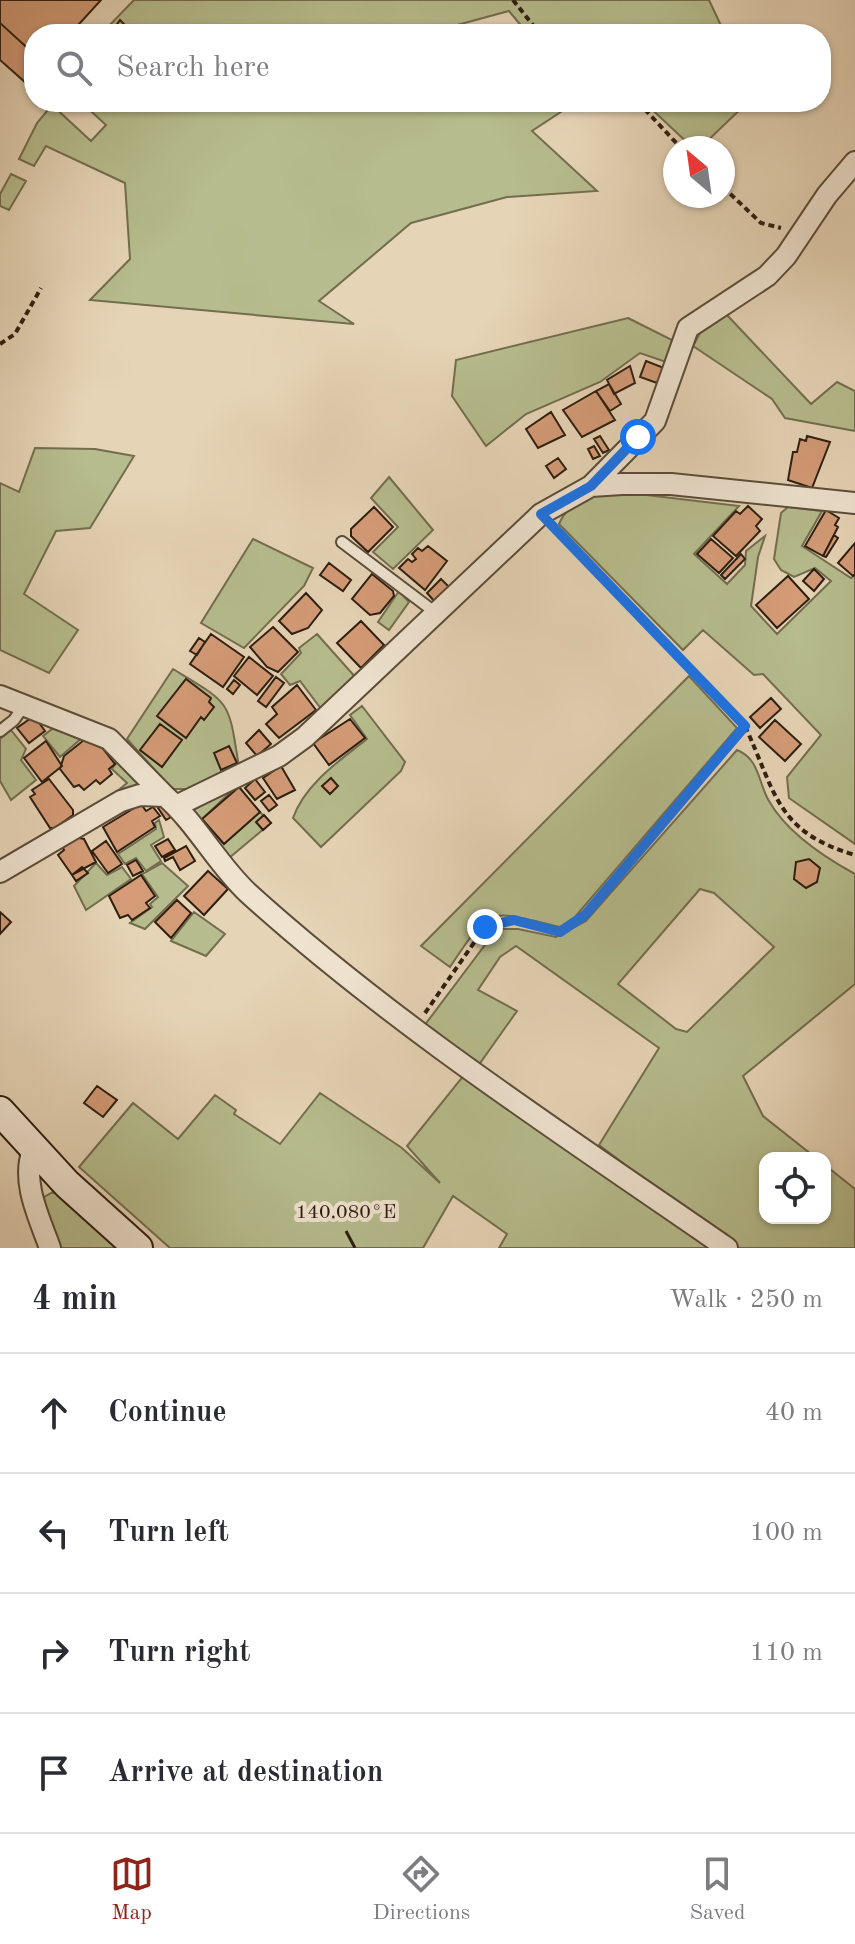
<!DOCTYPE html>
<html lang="en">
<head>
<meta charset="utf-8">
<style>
  :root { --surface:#fff; --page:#f7f7f7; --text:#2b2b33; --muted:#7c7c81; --line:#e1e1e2; --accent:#8f2418 }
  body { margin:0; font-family:"Old Standard TT",serif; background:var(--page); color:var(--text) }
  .controls { position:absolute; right:24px; bottom:24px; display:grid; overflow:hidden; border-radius:16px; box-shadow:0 2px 6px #0004 }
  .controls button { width:72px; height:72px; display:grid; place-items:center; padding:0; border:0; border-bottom:2px solid var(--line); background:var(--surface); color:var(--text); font:40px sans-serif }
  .compass { position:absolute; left:663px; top:136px; width:72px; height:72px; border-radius:50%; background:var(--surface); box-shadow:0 2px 6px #0004; rotate:331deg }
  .stop { position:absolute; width:24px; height:24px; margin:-18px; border:6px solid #1a73e8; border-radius:50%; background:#fff }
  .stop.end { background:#1a73e8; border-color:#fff; box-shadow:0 2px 8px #0008 }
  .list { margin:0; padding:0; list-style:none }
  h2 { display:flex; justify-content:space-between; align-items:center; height:104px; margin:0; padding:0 32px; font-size:34px }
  h2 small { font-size:26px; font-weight:400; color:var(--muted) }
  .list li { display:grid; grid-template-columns:52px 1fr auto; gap:24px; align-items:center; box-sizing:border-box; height:120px; padding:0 32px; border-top:2px solid var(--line) }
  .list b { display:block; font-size:30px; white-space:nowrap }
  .list em { font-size:26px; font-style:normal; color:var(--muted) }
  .icon { flex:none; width:44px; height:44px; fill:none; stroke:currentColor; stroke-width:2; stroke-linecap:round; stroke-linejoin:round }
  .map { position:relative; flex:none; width:855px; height:1248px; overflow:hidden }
  .search { position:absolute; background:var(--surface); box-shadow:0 2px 6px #0004; left:24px; right:24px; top:24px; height:88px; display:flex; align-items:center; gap:20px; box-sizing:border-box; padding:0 28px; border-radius:32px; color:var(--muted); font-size:30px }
  .sheet { height:584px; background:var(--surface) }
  nav { display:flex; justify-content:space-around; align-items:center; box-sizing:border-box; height:112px; border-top:2px solid var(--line); background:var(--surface); font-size:22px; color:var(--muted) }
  nav a { display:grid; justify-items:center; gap:4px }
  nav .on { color:var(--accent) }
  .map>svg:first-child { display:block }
  .green { fill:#b6bc8d; stroke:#726d4e; stroke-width:2; fill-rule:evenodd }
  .building { fill:#d49b77; stroke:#2d1e0f; stroke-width:2 }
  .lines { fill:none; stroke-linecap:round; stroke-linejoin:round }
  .lane-casing { stroke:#5b4c39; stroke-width:14 }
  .street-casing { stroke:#5b4c39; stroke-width:24 }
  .secondary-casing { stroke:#2d1e0f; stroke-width:32 }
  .path { stroke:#2d1e0f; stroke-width:4; stroke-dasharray:6 4; stroke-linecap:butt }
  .lane { stroke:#efe3d0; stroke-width:10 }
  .street { stroke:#efe3d0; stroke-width:20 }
  .secondary { stroke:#efe3d0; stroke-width:28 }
  .route { stroke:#1a73e8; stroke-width:10 }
  .ticks { fill:none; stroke:#2d1e0f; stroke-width:3 }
  .ticks-label { font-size:20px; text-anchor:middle; fill:#2d1e0f; stroke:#efe3d0; stroke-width:8; stroke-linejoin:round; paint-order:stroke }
</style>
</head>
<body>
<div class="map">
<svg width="855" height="1248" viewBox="0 0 855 1248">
  <rect width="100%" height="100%" fill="#e6d4b6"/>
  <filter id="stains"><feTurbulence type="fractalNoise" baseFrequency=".0025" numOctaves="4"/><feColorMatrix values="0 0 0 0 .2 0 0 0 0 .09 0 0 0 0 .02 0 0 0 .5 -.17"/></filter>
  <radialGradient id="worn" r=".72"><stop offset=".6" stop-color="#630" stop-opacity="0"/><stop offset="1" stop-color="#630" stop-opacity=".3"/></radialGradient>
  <path class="green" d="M 134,0 L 709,0 L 725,34 L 528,34 L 509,11 L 424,34 L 101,34 Z
    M 81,102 L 387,102 L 389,110 L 421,102 L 576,102 L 532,131 L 597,191 L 507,197 L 411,223 L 319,301 L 354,324 L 90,300 L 130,259 L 125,183 L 46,146 L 34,166 L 19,159 L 37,123 L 52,105 L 91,141 L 106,125 Z
    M 644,102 L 748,102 L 700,148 L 693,148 Z
    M 11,174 L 26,181 L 9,210 L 0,206 L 0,194 Z
    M 727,315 L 811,404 L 837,382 L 855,391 L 855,431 L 785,418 L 772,399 L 693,346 L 700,333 Z
    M 628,318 L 672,340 L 666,362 L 640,353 L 600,382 L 526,414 L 486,446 L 452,396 L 456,360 Z
    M 35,448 L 95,449 L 134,456 L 90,528 L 56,531 L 24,594 L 78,630 L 49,673 L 0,650 L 0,483 L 19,492 Z
    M 389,477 L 433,530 L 393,569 L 373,552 L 398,527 L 371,498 Z
    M 613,491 L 739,506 L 694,554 L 727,584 L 745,565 L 746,551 L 765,536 L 758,557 L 751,606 L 777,634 L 831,581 L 815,568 L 794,577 L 781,570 L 774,559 L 781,513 L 788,507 L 822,511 L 802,546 L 851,578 L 855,575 L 855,844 L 789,798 L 787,777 L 821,735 L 763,674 L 754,675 L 703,630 L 683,650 L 559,524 C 570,499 590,497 613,491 Z
    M 253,539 L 313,568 L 304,586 L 244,648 L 201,623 Z
    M 399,591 L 409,602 L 389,630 L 378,622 Z
    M 317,634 L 357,679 L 322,710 L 300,681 L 290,685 L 281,674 L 301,653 L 299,648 Z
    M 173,669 C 232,705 228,699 239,767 L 191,789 L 172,789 L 127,739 Z
    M 689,676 L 737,728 L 575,917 L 560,927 C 487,910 492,904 450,967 L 421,946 Z
    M 362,706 L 405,762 L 401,771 L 321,847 L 293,818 C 305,784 339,761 367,739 L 350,715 Z
    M 56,726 L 83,737 L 60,757 L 43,736 Z
    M 11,730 L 26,749 L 21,760 L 36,780 L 11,800 L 0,781 L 0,739 Z
    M 737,750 C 760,759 758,783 769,801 C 787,833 824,857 855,874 L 855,984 L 743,1076 L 763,1116 L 816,1158 L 765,1158 L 765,1218 L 825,1218 L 825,1165 L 855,1189 L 855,1248 L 736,1248 L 599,1145 L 659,1048 L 516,946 L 500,957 L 478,990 L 517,1011 L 478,1066 L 424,1026 L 497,929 L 518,929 L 556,937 L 586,921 ZM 700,889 L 714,893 L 774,947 L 687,1032 L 676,1029 L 618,984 Z
    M 119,759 L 140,787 L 115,793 L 127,783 L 112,769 Z
    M 238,785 L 202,819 L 224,843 L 260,812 L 271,823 L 229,858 L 192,811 Z
    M 159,820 L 164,837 L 151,845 L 161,861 L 146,871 L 136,858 L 125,864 L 118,854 L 156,829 L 155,823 Z
    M 96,863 L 107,875 L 122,867 L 131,879 L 86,910 L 74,886 Z
    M 162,863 L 188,886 L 145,929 L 130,923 L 152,907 L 150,904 L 158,897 L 142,874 Z
    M 194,912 L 225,934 L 206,956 L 171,941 Z
    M 464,1075 L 718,1248 L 499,1248 L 507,1234 L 453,1196 L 423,1248 L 170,1248 L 79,1167 L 133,1103 L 178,1139 L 215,1095 L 236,1110 L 234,1114 L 280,1144 L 320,1093 L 402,1148 L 440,1183 L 407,1146 Z
    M 53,1192 L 60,1196 L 118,1248 L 57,1248 L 44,1209 L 44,1197 Z"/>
  <path class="building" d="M 0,0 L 101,0 L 70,34 L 34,34 L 34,54 L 0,23 Z
    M 120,20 L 125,25 L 117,34 L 110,34 Z
    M 0,23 L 34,54 L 34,74 L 26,83 L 0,60 Z
    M 646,361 L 664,368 L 657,383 L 640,377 Z
    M 630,366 L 635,383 L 614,394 L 607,380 Z
    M 609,384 L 621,404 L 610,411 L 596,391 Z
    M 596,391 L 615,420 L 582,437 L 563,410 Z
    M 551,412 L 565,435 L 538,448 L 526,429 Z
    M 600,436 L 609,450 L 603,453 L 594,439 Z
    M 807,436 L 830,442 L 812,488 L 788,480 L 793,452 L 797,452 L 800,439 L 806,441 Z
    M 594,446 L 600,456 L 593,459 L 588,449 Z
    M 558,458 L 566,469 L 554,478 L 546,466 Z
    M 748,506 L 762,519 L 756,526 L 760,531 L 736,556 L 713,536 L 736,511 L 740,514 Z
    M 374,507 L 393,527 L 368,552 L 351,536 L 351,529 Z
    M 826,510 L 839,518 L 835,525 L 838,527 L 823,556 L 805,546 Z
    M 834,535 L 838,538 L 826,557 L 823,556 Z
    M 711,539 L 733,558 L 719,573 L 697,554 Z
    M 855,543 L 855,574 L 853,576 L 838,563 Z
    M 428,546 L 447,561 L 425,590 L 399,568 L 408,559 L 412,562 L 416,559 L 412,554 L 418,548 L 422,551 Z
    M 741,554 L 745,559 L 725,579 L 721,575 Z
    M 329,563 L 351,580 L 343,591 L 320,575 Z
    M 814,569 L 824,579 L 814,591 L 803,581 Z
    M 372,574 L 393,591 L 394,596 L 380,613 L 370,615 L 352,599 Z
    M 788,576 L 809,599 L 777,628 L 756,605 Z
    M 441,579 L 450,588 L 435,602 L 427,593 Z
    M 306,593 L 322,610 L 308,628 L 292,634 L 279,621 Z
    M 361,621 L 384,645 L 361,668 L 337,643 Z
    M 273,627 L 298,652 L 278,672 L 267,667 L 250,647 Z
    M 211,634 L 244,657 L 223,687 L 190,664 Z
    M 199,638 L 205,642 L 197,655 L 190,651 Z
    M 249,657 L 273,676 L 257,695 L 234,676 Z
    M 276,677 L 284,683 L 266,707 L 258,701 Z
    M 186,679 L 211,698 L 209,702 L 214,707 L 204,720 L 201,717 L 186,738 L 157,716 Z
    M 234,680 L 240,685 L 233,694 L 227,689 Z
    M 297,685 L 316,710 L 279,738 L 266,724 L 277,714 L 272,707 Z
    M 771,698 L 781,709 L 760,728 L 750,717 Z
    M 34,716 L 45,731 L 29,743 L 17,728 Z
    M 350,719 L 365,738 L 329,765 L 313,743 Z
    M 775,720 L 801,744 L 785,761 L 759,737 Z
    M 160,724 L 182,740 L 162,767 L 140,750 Z
    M 259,730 L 271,744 L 257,756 L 246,743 Z
    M 84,740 L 100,745 L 115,764 L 109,769 L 112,774 L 100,784 L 96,780 L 84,790 L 79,785 L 74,787 L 60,769 L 64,756 Z
    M 46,741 L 62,766 L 42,782 L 24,758 Z
    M 229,746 L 237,763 L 221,770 L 214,753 Z
    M 281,766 L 295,790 L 277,799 L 263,778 Z
    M 331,778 L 338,786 L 330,794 L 322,786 Z
    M 49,779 L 73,810 L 73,815 L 55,828 L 50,828 L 30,797 L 35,794 L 32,790 Z
    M 255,779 L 265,792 L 255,800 L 245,788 Z
    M 239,787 L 260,812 L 224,844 L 202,819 Z
    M 269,795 L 277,805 L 269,811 L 261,801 Z
    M 141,804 L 146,811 L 153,807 L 160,816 L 152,821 L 155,827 L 117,852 L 103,827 Z
    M 163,804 L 171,817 L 166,820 L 158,808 Z
    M 264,815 L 271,823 L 263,830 L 256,822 Z
    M 75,837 L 84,839 L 96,862 L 72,875 L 58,855 L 64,850 L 62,846 Z
    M 168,839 L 175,850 L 162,857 L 155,846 Z
    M 106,841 L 122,864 L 108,873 L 92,851 Z
    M 186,846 L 195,861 L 180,870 L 173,857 L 165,861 L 164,858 Z
    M 809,859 L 820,868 L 817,882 L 806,888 L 794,879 L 796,862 Z
    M 136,860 L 143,871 L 133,876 L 127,865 Z
    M 82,867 L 88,873 L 76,881 L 72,875 Z
    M 208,871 L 228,889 L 204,915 L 184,896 Z
    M 141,875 L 155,896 L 146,903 L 150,908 L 132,920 L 128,915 L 120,918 L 109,896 Z
    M 177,900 L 191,913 L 171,938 L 155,922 Z
    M 0,912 L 11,922 L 0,934 Z
    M 97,1086 L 117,1100 L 103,1117 L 84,1103 Z"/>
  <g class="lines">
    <defs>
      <path id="lane" d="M 342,542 L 436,613
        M 0,731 L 14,720 L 25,704"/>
      <path id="street" d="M 591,486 L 655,421 L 688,328 L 767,276 L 786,256 L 827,195 L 855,162
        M 0,696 L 109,739 L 165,796
        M 176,806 L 279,756 L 305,737 L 541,514 L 591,486 L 622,484 L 671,484 L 855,503
        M 0,872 L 121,801 L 140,795 L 165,796 C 197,824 217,864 248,893 C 395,1026 564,1135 727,1248
        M 33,1150 C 21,1182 39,1217 50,1248"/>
      <path id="secondary" d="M 0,1111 L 67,1184 L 138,1248"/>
    </defs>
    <use href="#lane" class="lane-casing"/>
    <use href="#street" class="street-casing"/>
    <use href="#secondary" class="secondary-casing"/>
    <path class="path" d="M 513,0 L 540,34
      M 638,102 L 681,148
      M 723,187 L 761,223 L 781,228
      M 0,344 L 15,334 L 41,288
      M 745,726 C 776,793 776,832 855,855
      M 425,1013 L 485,927 L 514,920 L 560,932 L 585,915 L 745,726 L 554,527"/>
    <use href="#lane" class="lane"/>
    <use href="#street" class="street"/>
    <use href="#secondary" class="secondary"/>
  </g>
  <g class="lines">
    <path class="route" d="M 485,927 L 514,920 L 560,932 L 585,915 L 745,726 L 541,514 L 591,486 L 638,437"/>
  </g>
  <path class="ticks" d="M 346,1231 L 355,1248"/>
  <g class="ticks-label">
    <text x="346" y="1218">140.080°E</text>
  </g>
  <rect width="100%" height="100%" filter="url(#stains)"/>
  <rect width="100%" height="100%" fill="url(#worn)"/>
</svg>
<div class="controls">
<button><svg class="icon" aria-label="locate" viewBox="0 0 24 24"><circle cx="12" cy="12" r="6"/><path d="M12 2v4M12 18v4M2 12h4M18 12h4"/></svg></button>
</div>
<svg class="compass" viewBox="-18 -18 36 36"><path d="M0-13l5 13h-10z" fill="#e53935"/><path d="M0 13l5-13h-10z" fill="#7c7c81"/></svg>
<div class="stop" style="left:638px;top:437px"></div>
<div class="stop end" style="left:485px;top:927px"></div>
<div class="search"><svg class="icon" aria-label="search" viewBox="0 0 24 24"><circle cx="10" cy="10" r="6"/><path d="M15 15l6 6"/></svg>Search here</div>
</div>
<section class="sheet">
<h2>4 min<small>Walk · 250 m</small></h2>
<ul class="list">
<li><svg class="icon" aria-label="ahead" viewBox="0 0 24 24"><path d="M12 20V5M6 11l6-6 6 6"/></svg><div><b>Continue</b></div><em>40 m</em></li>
<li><svg class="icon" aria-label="left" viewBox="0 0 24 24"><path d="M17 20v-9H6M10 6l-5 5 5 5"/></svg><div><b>Turn left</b></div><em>100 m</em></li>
<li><svg class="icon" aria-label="right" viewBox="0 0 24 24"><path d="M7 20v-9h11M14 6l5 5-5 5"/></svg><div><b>Turn right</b></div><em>110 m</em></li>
<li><svg class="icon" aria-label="arrive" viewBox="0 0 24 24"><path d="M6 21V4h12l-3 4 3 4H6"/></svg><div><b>Arrive at destination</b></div></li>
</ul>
</section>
<nav>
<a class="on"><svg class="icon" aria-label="map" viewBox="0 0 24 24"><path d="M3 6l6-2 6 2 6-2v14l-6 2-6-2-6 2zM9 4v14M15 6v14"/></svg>Map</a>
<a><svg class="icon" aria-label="directions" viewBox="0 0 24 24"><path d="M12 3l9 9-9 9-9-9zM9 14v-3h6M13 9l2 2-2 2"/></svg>Directions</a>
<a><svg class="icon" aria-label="saved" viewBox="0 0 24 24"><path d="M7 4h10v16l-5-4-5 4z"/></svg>Saved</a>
</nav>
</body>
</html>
